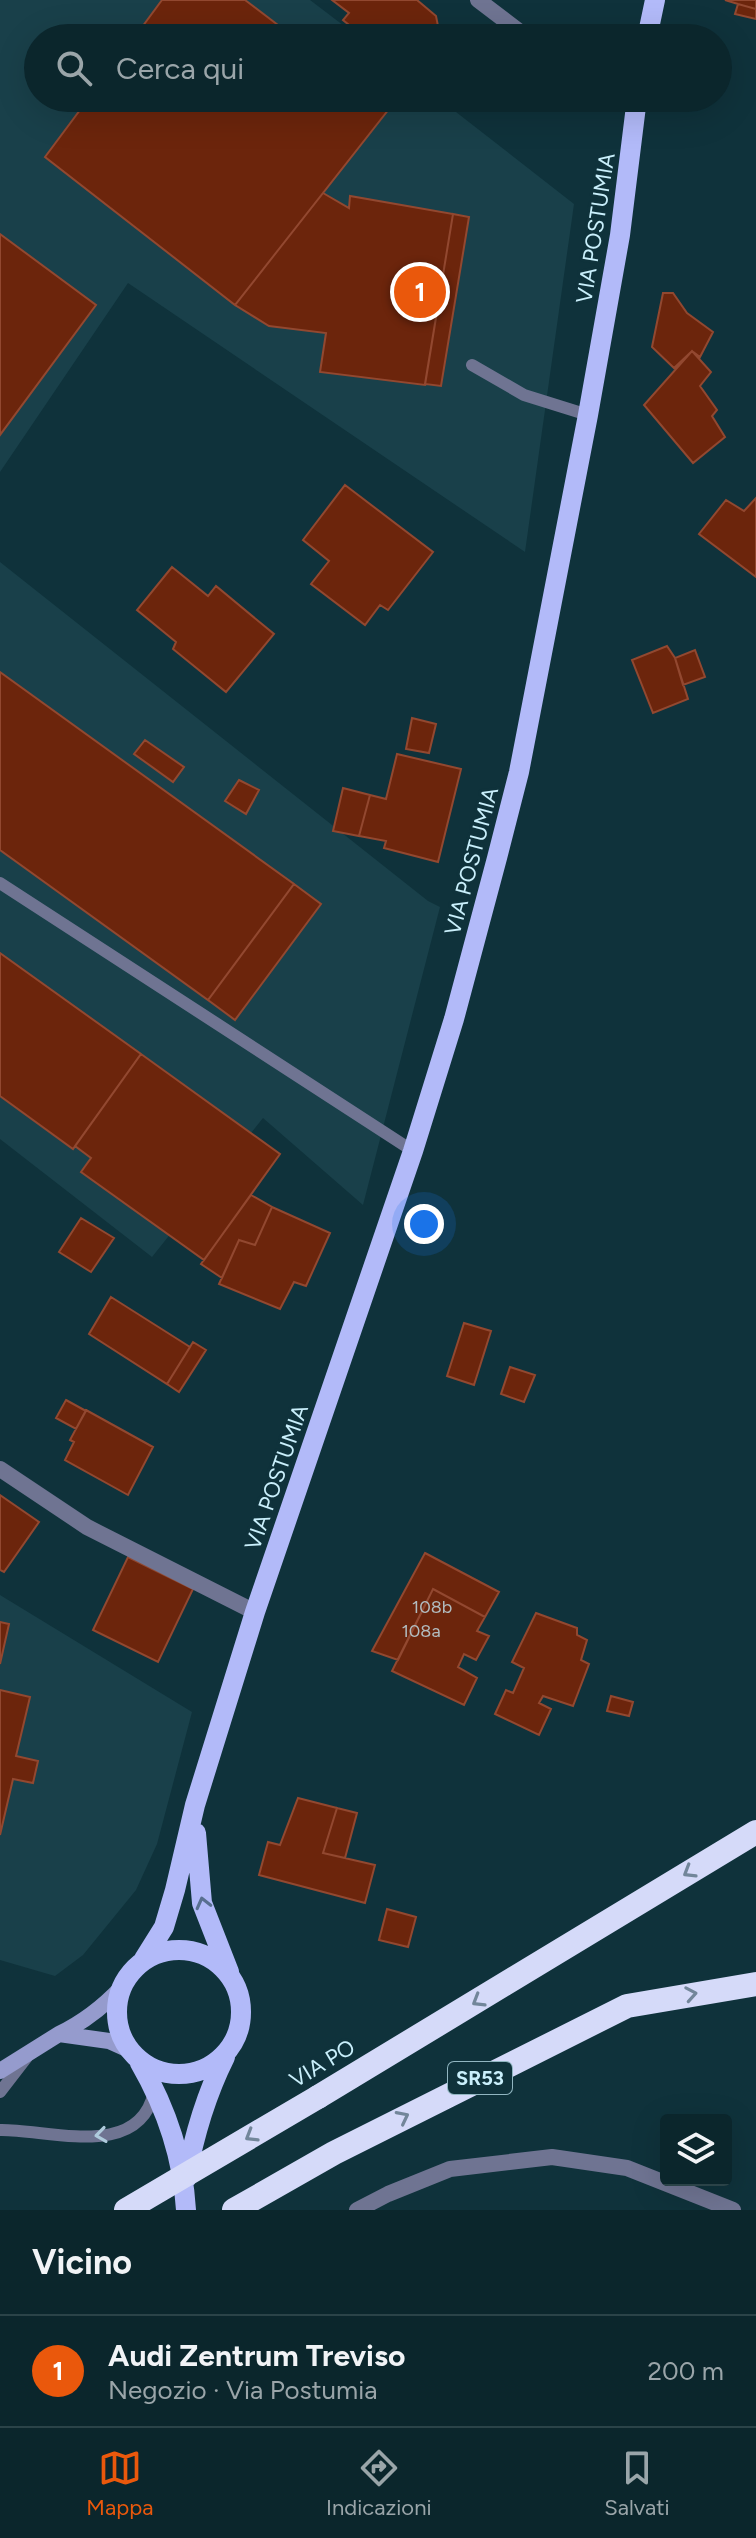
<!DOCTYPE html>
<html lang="it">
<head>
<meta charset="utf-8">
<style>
  :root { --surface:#0b262c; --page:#193238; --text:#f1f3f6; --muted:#9aa5a9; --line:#2b4348; --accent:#ea580c }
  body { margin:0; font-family:Figtree,sans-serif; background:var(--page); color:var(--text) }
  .controls { position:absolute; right:24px; bottom:24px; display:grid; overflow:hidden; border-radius:8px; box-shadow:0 8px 32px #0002 }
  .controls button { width:72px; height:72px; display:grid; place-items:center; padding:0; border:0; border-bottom:2px solid var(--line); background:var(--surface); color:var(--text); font:40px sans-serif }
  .you { position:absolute; left:424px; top:1224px; width:28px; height:28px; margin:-20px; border:6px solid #fff; border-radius:50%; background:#1a73e8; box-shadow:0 0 0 12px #1a73e833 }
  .badge { display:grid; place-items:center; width:52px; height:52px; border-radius:50%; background:var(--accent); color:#fff; font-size:26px; font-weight:700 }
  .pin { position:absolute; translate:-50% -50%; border:4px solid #fff; box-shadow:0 2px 8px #0006 }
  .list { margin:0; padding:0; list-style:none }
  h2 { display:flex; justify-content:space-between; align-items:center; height:104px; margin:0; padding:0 32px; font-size:34px }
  h2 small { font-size:26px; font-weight:400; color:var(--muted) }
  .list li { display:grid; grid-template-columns:52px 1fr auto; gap:24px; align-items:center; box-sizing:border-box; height:112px; padding:0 32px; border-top:2px solid var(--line) }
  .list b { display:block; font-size:30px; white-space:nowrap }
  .list p { margin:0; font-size:26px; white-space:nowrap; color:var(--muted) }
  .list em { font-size:26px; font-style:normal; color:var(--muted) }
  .icon { flex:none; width:44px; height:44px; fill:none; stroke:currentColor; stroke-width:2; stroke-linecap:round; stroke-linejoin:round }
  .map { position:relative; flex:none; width:756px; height:2210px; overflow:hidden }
  .search { position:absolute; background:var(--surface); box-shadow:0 8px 32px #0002; left:24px; right:24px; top:24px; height:88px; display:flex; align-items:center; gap:20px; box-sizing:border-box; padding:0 28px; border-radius:44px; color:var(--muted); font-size:30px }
  .sheet { height:216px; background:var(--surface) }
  nav { display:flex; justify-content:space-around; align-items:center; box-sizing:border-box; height:112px; border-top:2px solid var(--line); background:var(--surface); font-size:22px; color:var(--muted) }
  nav a { display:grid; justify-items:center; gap:4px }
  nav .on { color:var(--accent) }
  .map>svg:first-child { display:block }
  .built { fill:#19404a }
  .building { fill:#6c250c; stroke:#924830; stroke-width:2 }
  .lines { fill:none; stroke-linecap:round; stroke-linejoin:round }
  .lane { stroke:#6f7492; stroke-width:12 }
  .street { stroke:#6f7492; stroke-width:16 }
  .secondary { stroke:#959bcd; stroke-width:16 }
  .primary { stroke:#b2baf9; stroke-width:20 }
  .highway { stroke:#d5daf9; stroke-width:24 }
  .highway-bridge { stroke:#d5daf9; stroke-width:24 }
  .oneway { stroke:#72869a }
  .oneway2 { stroke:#586f90 }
  .oneway3 { stroke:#aecadc }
  .labels { text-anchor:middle; stroke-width:6; stroke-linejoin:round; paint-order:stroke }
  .number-label { font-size:18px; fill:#b2bcbf }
  .shield { fill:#0f323b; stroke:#91b6c1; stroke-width:2 }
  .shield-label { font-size:20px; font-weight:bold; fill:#c9effb }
  .street-label { font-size:22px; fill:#c9effb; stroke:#0f323b }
</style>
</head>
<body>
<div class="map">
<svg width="756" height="2210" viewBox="0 0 756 2210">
  <rect width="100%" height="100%" fill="#0f323b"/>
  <path class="built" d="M 0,0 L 310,0 L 360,38 L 38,38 L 38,98 L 438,98 L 574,204 L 525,552 L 128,283 L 0,472 Z
    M 0,562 L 428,901 L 440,907 L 363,1205 L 263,1118 L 152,1257 L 0,1139 Z
    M 0,1595 L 192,1712 L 157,1844 L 136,1890 L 83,1955 L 55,1976 L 0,1960 Z"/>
  <path class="building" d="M 162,0 L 245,0 L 295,38 L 134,38 Z
    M 332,0 L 417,0 L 436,16 L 438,26 L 428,38 L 365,38 L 343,20 L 349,13 Z
    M 725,0 L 756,0 L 756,9 L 738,4 Z
    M 738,4 L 756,9 L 756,19 L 735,14 Z
    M 89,98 L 374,98 L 389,109 L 235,305 L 45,157 Z
    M 323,193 L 349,208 L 350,196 L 453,214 L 425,385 L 320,372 L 326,333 L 269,326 L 235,305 Z
    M 453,214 L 469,217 L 441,386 L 425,384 Z
    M 0,234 L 96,305 L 0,435 Z
    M 663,293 L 673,293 L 687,313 L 713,332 L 700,357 L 692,351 L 674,368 L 652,347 Z
    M 692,351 L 711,372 L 700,386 L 717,410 L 712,416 L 725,437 L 693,463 L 644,405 Z
    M 345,485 L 433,552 L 388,610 L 380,605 L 365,625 L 311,584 L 329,561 L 303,540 Z
    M 756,498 L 756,577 L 699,534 L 726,500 L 744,511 Z
    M 172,567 L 208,596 L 216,586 L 274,634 L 226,692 L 173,649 L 176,642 L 137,610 Z
    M 667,646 L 675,658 L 688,699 L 653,713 L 632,660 Z
    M 695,650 L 705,677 L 683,685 L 675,658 Z
    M 0,672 L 294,884 L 208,1000 L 0,850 Z
    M 412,718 L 436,724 L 429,753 L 406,749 Z
    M 145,740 L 184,767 L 173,782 L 134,754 Z
    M 397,754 L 461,769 L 438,862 L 384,848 L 386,841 L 359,836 L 370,795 L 386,799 Z
    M 239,780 L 259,790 L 246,814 L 225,801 Z
    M 343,788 L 370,795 L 359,836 L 333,831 Z
    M 294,884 L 321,904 L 235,1020 L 208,1000 Z
    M 0,953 L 141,1054 L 73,1149 L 0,1096 Z
    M 141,1054 L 280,1154 L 204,1260 L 81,1172 L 91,1158 L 75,1146 Z
    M 251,1195 L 272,1207 L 255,1245 L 239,1240 L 222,1278 L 201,1264 Z
    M 272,1207 L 330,1233 L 306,1286 L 294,1282 L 280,1309 L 219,1284 L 239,1240 L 255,1245 Z
    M 81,1218 L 114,1238 L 91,1272 L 59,1252 Z
    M 111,1297 L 190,1347 L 167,1384 L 89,1334 Z
    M 464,1323 L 491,1331 L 474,1385 L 447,1376 Z
    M 193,1342 L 206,1350 L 179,1392 L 167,1384 Z
    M 510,1367 L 535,1375 L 524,1402 L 501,1394 Z
    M 66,1400 L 86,1411 L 76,1429 L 56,1418 Z
    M 86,1410 L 153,1447 L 128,1495 L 65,1460 L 74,1442 L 70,1440 Z
    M 0,1495 L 39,1522 L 4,1572 L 0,1570 Z
    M 425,1553 L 499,1592 L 485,1617 L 433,1589 L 398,1660 L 372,1651 Z
    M 128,1557 L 193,1589 L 158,1662 L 93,1630 Z
    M 433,1589 L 485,1617 L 477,1631 L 489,1636 L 476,1660 L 464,1654 L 458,1667 L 477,1678 L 464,1705 L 392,1671 Z
    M 536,1613 L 577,1628 L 577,1635 L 587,1640 L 581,1660 L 589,1664 L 573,1706 L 543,1696 L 539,1703 L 551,1709 L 539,1735 L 495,1714 L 506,1690 L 513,1693 L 524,1668 L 512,1662 Z
    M 0,1622 L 9,1624 L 0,1664 Z
    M 0,1690 L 30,1697 L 16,1756 L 38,1761 L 33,1783 L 13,1779 L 0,1835 Z
    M 611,1696 L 633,1702 L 629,1716 L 607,1711 Z
    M 298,1798 L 337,1808 L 323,1853 L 375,1865 L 365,1903 L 259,1875 L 268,1842 L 280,1845 Z
    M 337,1808 L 357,1813 L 345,1858 L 323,1853 Z
    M 387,1909 L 416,1917 L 408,1947 L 379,1940 Z"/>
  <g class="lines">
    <path class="lane" d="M 472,365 L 524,395 L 588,415
      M 0,883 L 413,1151
      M 0,2092 L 27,2057
      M 0,2130 C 48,2129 139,2161 154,2092"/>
    <path class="street" d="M 478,0 L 528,38
      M 0,1469 L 87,1527 L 255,1612
      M 357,2210 L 388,2194 L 450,2169 L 552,2157 L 627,2168 L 733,2210"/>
    <path class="secondary" d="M 121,1988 C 102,2008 84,2022 59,2034 L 109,2041 L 129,2050
      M 0,2071 L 59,2034"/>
    <path class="primary" d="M 647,38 L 655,0
      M 196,1833 L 202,1903 L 229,1972
      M117 2012a62 62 0 1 1 124 0a62 62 0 1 1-124 0Z
      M 144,1959 L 164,1927 L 175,1890 L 195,1805 L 255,1612 L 413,1151 L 454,1019 L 497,858 L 519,772 L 588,415 L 620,235 L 637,98
      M 140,2063 C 166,2108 183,2158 186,2210
      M 186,2179 C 194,2135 205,2097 225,2057"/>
    <path class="highway" d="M 318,2097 L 756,1832
      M 234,2210 L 334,2153 L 627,2006 L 756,1984"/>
    <path class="highway-bridge" d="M 126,2210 L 318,2097"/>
  </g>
  <defs><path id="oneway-chevron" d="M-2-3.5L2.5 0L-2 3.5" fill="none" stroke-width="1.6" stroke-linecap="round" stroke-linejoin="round" transform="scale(2)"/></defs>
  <g class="oneway">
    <use href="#oneway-chevron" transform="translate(689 1872) rotate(149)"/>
    <use href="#oneway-chevron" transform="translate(691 1994) rotate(-10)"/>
    <use href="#oneway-chevron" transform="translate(478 2001) rotate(149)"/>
    <use href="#oneway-chevron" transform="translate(403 2117) rotate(-27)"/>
    <use href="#oneway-chevron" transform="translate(251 2136) rotate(149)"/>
  </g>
  <use class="oneway2" href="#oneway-chevron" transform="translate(203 1903) rotate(-104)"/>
  <use class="oneway3" href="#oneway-chevron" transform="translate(101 2135) rotate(172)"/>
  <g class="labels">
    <g class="number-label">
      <text x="432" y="1613">108b</text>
      <text x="421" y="1637">108a</text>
    </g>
    <rect class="shield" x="448" y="2062" width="64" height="32" rx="6"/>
    <g class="shield-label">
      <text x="480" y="2085">SR53</text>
    </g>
    <g class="street-label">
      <text transform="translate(595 228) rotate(-81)" y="8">VIA POSTUMIA</text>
      <text transform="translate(471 861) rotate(-75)" y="8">VIA POSTUMIA</text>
      <text transform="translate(276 1477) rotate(-71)" y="8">VIA POSTUMIA</text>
      <text transform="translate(322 2063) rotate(-31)" y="8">VIA PO</text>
    </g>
  </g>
</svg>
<div class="controls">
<button><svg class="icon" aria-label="layers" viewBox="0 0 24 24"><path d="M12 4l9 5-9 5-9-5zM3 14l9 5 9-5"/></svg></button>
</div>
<div class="you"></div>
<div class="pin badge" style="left:420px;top:292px">1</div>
<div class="search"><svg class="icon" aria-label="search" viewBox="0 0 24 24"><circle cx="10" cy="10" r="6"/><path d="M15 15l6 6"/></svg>Cerca qui</div>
</div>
<section class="sheet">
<h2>Vicino<small></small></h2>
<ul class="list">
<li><span class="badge">1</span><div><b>Audi Zentrum Treviso</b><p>Negozio · Via Postumia</p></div><em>200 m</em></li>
</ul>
</section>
<nav>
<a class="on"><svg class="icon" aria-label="map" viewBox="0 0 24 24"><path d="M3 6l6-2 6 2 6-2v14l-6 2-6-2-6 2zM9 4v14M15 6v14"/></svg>Mappa</a>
<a><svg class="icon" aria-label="directions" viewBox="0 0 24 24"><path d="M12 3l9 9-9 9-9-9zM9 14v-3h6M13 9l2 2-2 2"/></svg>Indicazioni</a>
<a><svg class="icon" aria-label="saved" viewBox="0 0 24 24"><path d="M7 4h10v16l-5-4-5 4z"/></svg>Salvati</a>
</nav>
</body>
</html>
